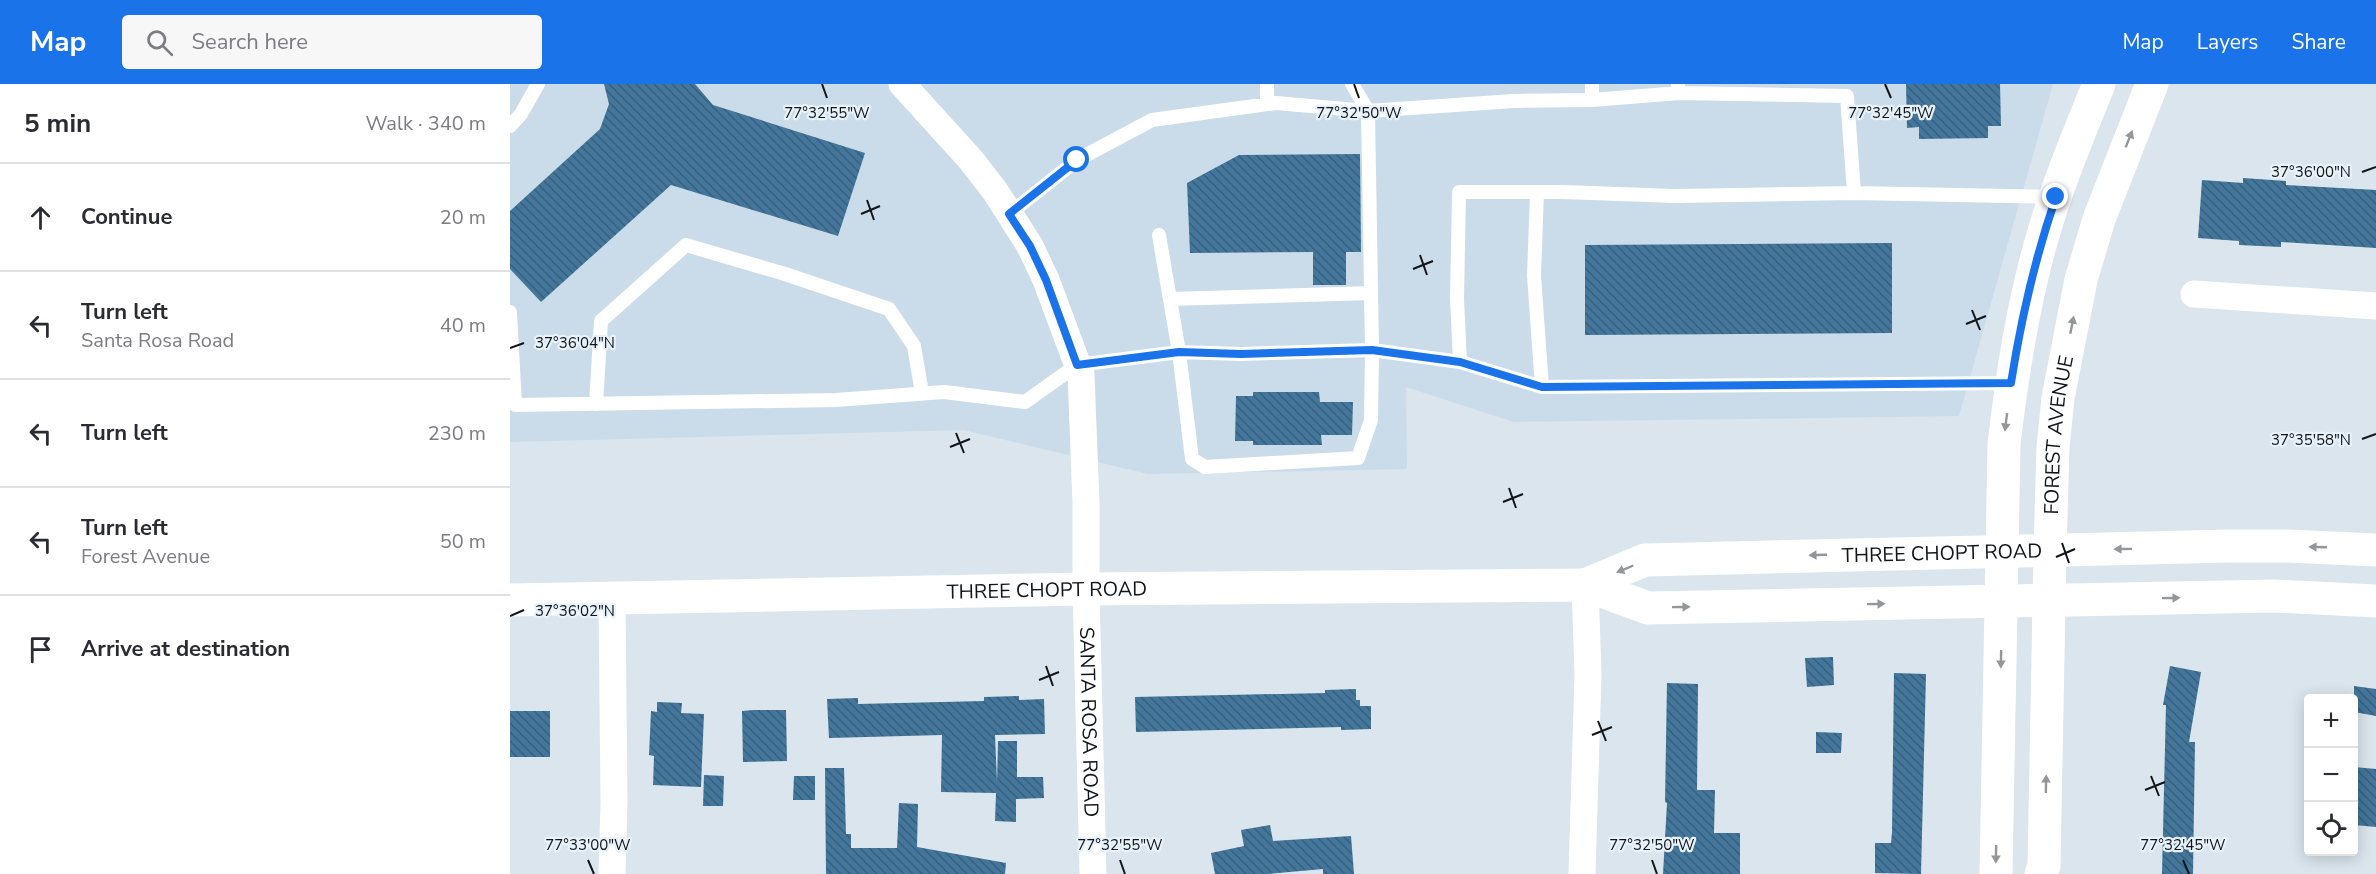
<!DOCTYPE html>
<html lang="en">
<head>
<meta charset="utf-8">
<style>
  :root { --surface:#fff; --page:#f7f7f7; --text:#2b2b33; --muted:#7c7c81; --line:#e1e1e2; --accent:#1a73e8 }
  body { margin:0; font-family:"Nunito Sans",sans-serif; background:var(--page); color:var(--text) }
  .controls { position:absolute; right:18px; bottom:18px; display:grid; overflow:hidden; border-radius:6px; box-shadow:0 3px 15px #0003 }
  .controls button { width:54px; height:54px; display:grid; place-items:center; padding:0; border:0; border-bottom:2px solid var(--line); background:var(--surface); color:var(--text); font:30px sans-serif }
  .stop { position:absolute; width:18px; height:18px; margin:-14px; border:4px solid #1a73e8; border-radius:50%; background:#fff }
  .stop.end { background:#1a73e8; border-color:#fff; box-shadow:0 2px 6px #0008 }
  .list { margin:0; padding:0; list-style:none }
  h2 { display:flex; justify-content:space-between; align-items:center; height:78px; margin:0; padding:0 24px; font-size:26px }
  h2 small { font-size:20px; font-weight:400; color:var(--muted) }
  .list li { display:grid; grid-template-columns:39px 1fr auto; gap:18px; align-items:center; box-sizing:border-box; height:108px; padding:0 24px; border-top:2px solid var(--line) }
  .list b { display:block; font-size:22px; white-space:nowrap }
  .list p { margin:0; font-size:20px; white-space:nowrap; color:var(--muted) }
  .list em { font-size:20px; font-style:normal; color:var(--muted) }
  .icon { flex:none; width:33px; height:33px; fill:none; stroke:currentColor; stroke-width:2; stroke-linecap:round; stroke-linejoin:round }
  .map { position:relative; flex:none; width:1866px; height:790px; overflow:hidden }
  header { display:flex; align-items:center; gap:36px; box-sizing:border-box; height:84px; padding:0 30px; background:var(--accent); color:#fff }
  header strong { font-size:28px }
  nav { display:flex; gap:33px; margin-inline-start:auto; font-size:21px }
  .search { width:420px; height:54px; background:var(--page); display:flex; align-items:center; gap:15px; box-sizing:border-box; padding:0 21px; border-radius:6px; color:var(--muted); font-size:22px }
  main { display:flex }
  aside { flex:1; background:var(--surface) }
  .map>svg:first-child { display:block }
  .built { fill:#cadbe9 }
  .building { fill:url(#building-back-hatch) }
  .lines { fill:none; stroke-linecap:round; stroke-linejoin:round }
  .service { stroke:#fff; stroke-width:14 }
  .minor { stroke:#fff; stroke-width:27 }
  .secondary { stroke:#fff; stroke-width:33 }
  .oneway { fill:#949697 }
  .route { stroke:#1a73e8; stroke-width:8 }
  .ticks { fill:none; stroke:#121518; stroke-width:2 }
  .labels { text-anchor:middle; stroke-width:4.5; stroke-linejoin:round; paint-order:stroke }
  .street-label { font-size:20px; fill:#121518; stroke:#e7f2fb }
  .ticks-label { font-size:15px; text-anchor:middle; fill:#121518; stroke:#e7f2fb; stroke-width:4.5; stroke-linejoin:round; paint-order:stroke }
</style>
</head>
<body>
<header>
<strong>Map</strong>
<div class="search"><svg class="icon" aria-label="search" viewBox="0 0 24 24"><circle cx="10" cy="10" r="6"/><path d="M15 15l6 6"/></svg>Search here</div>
<nav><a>Map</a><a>Layers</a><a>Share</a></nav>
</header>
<main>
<aside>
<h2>5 min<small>Walk · 340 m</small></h2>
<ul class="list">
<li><svg class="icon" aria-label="ahead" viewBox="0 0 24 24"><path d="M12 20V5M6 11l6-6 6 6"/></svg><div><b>Continue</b></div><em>20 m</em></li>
<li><svg class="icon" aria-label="left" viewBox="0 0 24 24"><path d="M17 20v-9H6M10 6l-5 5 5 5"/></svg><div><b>Turn left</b><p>Santa Rosa Road</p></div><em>40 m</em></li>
<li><svg class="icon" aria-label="left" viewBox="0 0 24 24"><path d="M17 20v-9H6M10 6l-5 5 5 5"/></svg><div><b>Turn left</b></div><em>230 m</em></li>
<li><svg class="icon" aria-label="left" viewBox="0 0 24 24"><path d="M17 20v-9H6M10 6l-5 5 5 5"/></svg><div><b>Turn left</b><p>Forest Avenue</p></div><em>50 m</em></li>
<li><svg class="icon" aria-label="arrive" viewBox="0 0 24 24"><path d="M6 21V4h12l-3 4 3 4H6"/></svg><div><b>Arrive at destination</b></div></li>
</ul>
</aside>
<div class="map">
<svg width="1866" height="790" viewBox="0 0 1866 790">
  <defs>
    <pattern id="building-back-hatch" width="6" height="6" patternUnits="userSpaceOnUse" patternTransform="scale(1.5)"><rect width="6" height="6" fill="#43769a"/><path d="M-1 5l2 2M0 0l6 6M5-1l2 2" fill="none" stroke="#37607d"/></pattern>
  </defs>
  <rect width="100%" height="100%" fill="#dae5ed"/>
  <path class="built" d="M 0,0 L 1543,0 L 1449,332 L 1004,338 L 896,303 L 897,385 L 638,390 L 454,346 L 0,358 Z"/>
  <path class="building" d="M 94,0 L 185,0 L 203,21 L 355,69 L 328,152 L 161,101 L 31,218 L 0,185 L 0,127 L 90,45 L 99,20 Z
    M 1396,0 L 1490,0 L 1491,42 L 1478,42 L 1478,54 L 1409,55 L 1409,43 L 1397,44 Z
    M 850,70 L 851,168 L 836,168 L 836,201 L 803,201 L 803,168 L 680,169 L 677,99 L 729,71 Z
    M 1733,94 L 1776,97 L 1776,101 L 1866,106 L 1866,164 L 1771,158 L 1771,163 L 1729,161 L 1729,157 L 1688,154 L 1692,96 L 1733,99 Z
    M 1382,159 L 1382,249 L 1075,251 L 1075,161 Z
    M 743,308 L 809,308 L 810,318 L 843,318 L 842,351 L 811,351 L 812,361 L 743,361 L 743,357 L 725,357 L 726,312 L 743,312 Z
    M 1323,573 L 1324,601 L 1297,603 L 1295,574 Z
    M 1660,582 L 1691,588 L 1679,658 L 1685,658 L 1683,790 L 1652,790 L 1656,621 L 1653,621 Z
    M 1384,589 L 1416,590 L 1411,790 L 1365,789 L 1365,759 L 1381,759 L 1382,748 Z
    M 1157,599 L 1188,600 L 1187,706 L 1205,706 L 1204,749 L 1230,749 L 1230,790 L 1153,790 L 1157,719 L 1155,718 Z
    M 1844,602 L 1866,605 L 1866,632 L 1844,628 Z
    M 846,605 L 846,616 L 850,616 L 850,622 L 861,622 L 861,645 L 831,646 L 831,643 L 626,648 L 625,613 L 815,609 L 815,606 Z
    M 509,612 L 509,616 L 534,615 L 535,650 L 485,651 L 487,698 L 488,657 L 507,657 L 507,693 L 533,693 L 534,714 L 506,715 L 506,738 L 485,737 L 486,709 L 431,708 L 432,651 L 319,654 L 317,615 L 348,614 L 348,620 L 474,617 L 474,613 Z
    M 147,618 L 172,619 L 171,629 L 194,630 L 191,703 L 143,701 L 144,672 L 139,671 L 141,627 L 147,628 Z
    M 244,626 L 276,626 L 277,677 L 233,678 L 232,627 Z
    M 0,627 L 40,627 L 40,673 L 0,673 Z
    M 1306,648 L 1332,649 L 1331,669 L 1306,669 Z
    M 1844,683 L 1866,685 L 1866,743 L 1844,741 Z
    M 315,684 L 334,684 L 336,750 L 341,750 L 341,764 L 387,764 L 389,719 L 408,720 L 407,763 L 496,779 L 495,790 L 316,790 Z
    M 194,691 L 214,692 L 213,722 L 193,722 Z
    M 284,692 L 305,692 L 305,716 L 283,716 Z
    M 760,741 L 763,757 L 841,752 L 844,790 L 813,790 L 813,785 L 758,790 L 705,790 L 701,769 L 734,762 L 731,746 Z"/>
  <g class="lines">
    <path class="service" d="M 757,0 L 757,20
      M 842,0 L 858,27
      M 1168,0 L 1169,9 L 1337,12 L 1344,109 L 1544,113
      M 1082,16 L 1169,9
      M 0,42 L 11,30 L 28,0
      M 1027,108 L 1024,192 L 1032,303
      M 499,130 L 567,76 L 642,36 L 766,19 L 858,27
      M 649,151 L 669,268 L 682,375 L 695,383 L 848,374 L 861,336 L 862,266 L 858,27 L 1003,17 L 1082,16 L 1082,0
      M 660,215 L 861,209
      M 0,228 L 5,321 L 326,316 L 434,308 L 515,318 L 567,281 L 669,268 L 731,270 L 862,266 L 950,278 L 947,215 L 949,108 L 1053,108 L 1165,112 L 1344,109
      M 950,278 L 1032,303 L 1501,299
      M 86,320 L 91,237 L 176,161 L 275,190 L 379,225 L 404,262 L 412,309"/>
    <g class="minor">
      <path id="s1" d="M 392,0 L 461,76 L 485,107 L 520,162 L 536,196 L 571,290 L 576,420 L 576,505 L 583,790"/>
      <path d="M 1684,210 L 1866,222"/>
      <path d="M 102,514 L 104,717 L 102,790"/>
      <path d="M 1072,790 L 1078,590 L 1075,501"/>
    </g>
    <g class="secondary">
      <path id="s2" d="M 1075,501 L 1135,476 L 1719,462 L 1778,462 L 1866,466"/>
      <path id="s3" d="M 0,516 L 576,505 L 1075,501 L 1138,524 L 1764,512 L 1866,517"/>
      <path d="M 1486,790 L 1494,360 C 1502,292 1512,225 1531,158 C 1546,104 1568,52 1589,0"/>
      <path id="s4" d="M 1531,790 L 1534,782 L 1540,466 L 1543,363 L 1548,314 L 1571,196 L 1589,135 L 1642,0"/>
    </g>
  </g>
  <defs><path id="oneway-solid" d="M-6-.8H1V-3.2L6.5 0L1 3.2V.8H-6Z" transform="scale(1.5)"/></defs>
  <g class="oneway">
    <use href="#oneway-solid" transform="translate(1619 55) rotate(-68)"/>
    <use href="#oneway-solid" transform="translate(1562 241) rotate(-79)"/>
    <use href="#oneway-solid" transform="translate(1496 338) rotate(97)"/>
    <use href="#oneway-solid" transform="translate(1808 463) rotate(-178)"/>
    <use href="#oneway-solid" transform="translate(1613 465) rotate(179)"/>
    <use href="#oneway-solid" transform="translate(1308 471) rotate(178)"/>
    <use href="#oneway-solid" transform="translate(1115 485) rotate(157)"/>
    <use href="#oneway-solid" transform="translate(1661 514) rotate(-1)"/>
    <use href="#oneway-solid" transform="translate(1366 520) rotate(-1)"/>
    <use href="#oneway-solid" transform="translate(1171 523) rotate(-1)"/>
    <use href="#oneway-solid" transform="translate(1491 575) rotate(91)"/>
    <use href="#oneway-solid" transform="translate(1536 700) rotate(-89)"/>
    <use href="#oneway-solid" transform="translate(1486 770) rotate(91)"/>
  </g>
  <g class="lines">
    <path class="route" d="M 567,76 L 499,130 L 520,162 L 536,196 L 567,281 L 669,268 L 731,270 L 862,266 L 950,278 L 1032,303 L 1501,299 C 1511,235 1525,174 1546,113"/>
  </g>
  <path class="ticks" d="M 312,0 L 317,14M 844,0 L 849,14M 1375,0 L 1381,14M 1852,88 L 1866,83M 357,116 L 364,136M 351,130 L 370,122M 910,171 L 917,191M 903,185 L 923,177M 1462,226 L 1470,246M 1456,240 L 1476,232M 0,264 L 14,259M 446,349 L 454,369M 1852,355 L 1866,350M 440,363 L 460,355M 999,404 L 1006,424M 993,418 L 1013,410M 1552,459 L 1559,479M 1546,473 L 1565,465M 0,532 L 14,526M 536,582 L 543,602M 529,596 L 549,588M 1088,637 L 1096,657M 1082,651 L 1102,643M 1641,692 L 1649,712M 1635,706 L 1655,698M 78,776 L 84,790M 610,776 L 615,790M 1142,776 L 1147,790M 1673,776 L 1679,790"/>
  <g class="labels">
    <g class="street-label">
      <text dy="7" stroke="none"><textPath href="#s4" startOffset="440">FOREST AVENUE</textPath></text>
      <text dy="7" stroke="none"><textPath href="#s2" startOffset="362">THREE CHOPT ROAD</textPath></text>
      <text dy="7" stroke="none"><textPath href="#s3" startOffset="537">THREE CHOPT ROAD</textPath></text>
      <text dy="7" stroke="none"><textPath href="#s1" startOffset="693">SANTA ROSA ROAD</textPath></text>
    </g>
  </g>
  <g class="ticks-label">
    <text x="317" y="34">77°32'55"W</text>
    <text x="849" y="34">77°32'50"W</text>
    <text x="1381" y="34">77°32'45"W</text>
    <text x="1801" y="93">37°36'00"N</text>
    <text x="65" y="264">37°36'04"N</text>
    <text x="1801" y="361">37°35'58"N</text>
    <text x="65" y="532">37°36'02"N</text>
    <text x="78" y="766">77°33'00"W</text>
    <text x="610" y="766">77°32'55"W</text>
    <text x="1142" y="766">77°32'50"W</text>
    <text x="1673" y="766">77°32'45"W</text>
  </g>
</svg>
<div class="controls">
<button>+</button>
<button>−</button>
<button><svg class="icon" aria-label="locate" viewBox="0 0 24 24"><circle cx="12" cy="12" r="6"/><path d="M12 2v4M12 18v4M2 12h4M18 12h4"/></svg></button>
</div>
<div class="stop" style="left:567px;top:76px"></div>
<div class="stop end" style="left:1546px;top:113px"></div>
</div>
</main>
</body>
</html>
